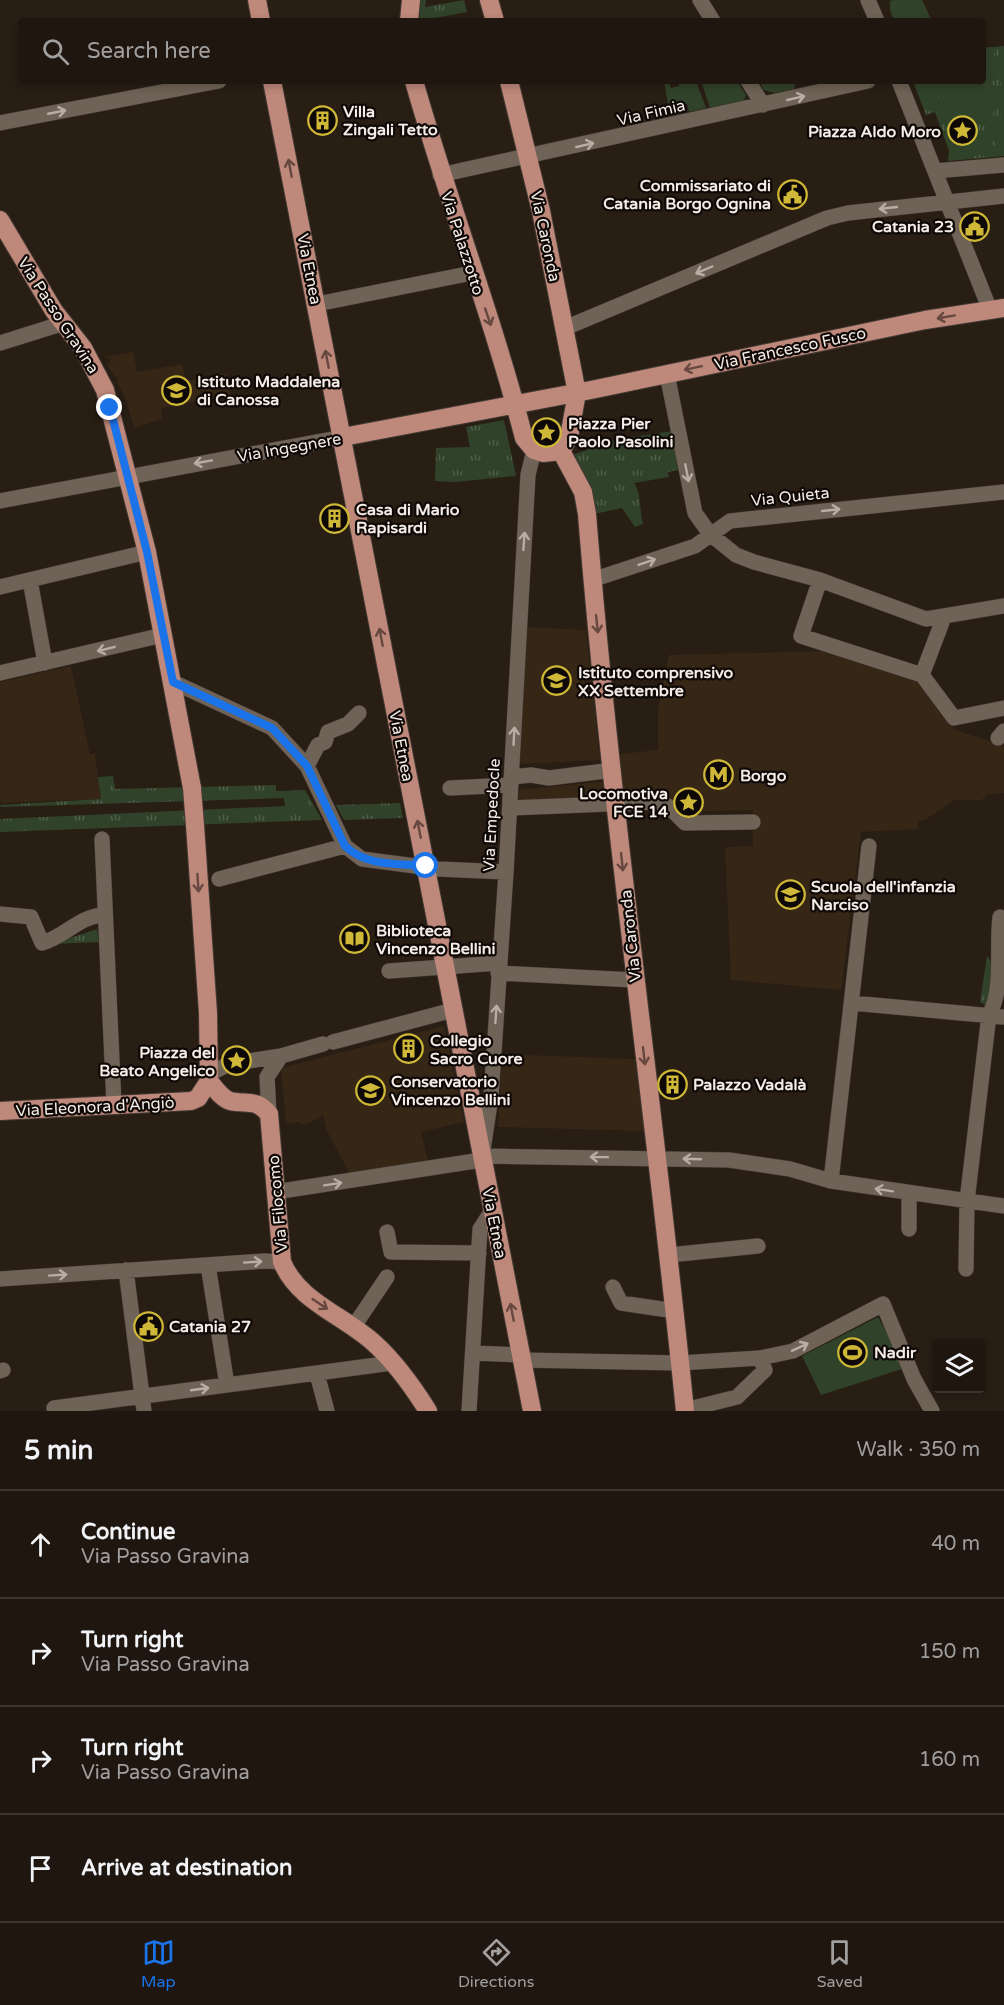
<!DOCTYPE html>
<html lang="en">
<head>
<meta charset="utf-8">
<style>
  :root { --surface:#1f160f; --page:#271f18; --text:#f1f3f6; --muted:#a19f9e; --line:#3c352f; --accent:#1a73e8 }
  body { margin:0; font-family:"Varela Round",sans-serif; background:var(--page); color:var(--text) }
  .controls { position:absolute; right:18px; bottom:18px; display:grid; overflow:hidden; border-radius:6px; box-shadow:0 3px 9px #0003 }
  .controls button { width:54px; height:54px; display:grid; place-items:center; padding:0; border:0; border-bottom:2px solid var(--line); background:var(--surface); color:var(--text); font:30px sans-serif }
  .stop { position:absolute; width:18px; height:18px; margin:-14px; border:4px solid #1a73e8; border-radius:50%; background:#fff }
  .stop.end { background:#1a73e8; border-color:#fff; box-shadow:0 2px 6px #0008 }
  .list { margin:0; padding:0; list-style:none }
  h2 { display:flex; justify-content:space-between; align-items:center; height:78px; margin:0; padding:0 24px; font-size:26px }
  h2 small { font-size:20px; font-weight:400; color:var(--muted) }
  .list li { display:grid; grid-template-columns:39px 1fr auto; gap:18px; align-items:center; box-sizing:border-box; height:108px; padding:0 24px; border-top:2px solid var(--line) }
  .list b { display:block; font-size:22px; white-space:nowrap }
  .list p { margin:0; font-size:20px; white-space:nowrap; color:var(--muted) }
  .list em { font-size:20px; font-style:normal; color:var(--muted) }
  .icon { flex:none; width:33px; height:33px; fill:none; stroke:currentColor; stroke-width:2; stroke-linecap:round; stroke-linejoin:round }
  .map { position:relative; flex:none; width:1004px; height:1411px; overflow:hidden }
  .search { position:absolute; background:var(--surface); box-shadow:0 3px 9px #0003; left:18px; right:18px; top:18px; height:66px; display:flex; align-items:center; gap:15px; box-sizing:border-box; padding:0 21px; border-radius:6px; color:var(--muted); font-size:22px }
  .sheet { height:510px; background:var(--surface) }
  nav { display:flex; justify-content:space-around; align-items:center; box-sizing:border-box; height:84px; border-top:2px solid var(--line); background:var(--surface); font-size:16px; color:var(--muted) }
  nav a { display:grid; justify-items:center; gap:3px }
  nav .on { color:var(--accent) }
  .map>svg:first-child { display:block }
  .built { fill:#352616 }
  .grass { fill:url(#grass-tufts) }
  .garden { fill:#31422a }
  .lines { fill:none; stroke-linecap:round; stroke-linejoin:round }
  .minor-casing { stroke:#433a34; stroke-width:16 }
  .major-casing { stroke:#433a34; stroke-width:20 }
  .minor { stroke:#6f6256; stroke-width:15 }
  .major { stroke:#be887a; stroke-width:18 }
  .major-bridge-casing { stroke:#433a34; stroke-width:20; stroke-linecap:butt }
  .major-bridge { stroke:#be887a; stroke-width:18 }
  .oneway { stroke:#b8aea5 }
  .oneway2 { stroke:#664840 }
  .route { stroke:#1a73e8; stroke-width:8 }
  .labels { text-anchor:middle; stroke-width:4.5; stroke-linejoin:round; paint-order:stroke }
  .poi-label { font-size:16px; font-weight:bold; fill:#f4ece5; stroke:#0e0906; text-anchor:start }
  .street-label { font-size:16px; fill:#f4ece5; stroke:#0e0906 }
</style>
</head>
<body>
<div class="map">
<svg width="1004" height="1411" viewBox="0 0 1004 1411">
  <defs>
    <pattern id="grass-tufts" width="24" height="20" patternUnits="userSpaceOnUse" patternTransform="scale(1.5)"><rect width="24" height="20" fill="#31422a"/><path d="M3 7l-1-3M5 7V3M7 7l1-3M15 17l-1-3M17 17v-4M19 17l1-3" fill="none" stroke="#4f5d49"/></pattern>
  </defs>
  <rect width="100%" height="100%" fill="#291e14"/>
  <path class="built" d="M 133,352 L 137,372 L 182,364 L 186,381 L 226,374 L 231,395 L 161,408 L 163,419 L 134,428 L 126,400 L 117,382 L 118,377 L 114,376 L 107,364 L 110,363 L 109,358 L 103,357 Z
    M 527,627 L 586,630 L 600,760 L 518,764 Z
    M 835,651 L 914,678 L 955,730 L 1004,746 L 1004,793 L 987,794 L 982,800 L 955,800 L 925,820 L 918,820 L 918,829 L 861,832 L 841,990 L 731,980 L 725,847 L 753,846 L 753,810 L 703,811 L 688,810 L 664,795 L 622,797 L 618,777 L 622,777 L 620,754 L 658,750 L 658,708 L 669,655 Z
    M 71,666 L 90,754 L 95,754 L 101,799 L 0,803 L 0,682 Z
    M 609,781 L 610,797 L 515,801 L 516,790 Z
    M 444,1026 L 464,1122 L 421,1132 L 428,1161 L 350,1174 L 327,1131 L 323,1115 L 305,1125 L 298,1122 L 286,1123 L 281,1068 Z
    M 502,1054 L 635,1059 L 645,1131 L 498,1127 Z"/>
  <path class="grass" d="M 421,0 L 426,0 L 425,7 L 464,0 L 467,12 L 419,21 Z
    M 1004,46 L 1004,156 L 948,161 L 949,151 L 935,112 L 926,115 L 913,81 L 983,81 L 983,48 Z
    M 504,420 L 516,476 L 455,482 L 435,481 L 436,448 L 470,447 L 466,427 Z
    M 673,431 L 678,470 L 668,472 L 669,477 L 634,483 C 642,495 639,510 643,524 L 635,527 L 622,508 L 594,514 L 572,455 L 587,450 L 588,444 Z
    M 113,776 L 115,789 L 276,785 L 276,791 L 305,790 L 322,820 L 0,832 L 0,819 L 285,806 L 284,798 L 1,807 L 0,805 L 101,799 L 98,777 Z
    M 400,803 L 403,818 L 344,820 L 336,805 Z
    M 97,929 L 99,942 L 53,944 Z
    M 987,956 C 999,970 990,989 987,1006 L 980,1002 Z"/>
  <path class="garden" d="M 893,0 L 922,0 L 932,21 L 894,21 L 890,10 L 890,1 Z
    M 1004,46 L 1004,152 L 996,153 L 998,117 L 1001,117 L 998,102 L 1001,83 L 999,47 Z
    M 994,47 L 991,91 L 994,119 L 943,120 L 942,108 L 938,108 L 941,81 L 983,81 L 983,48 Z
    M 664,81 L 668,81 L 671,88 L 679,86 L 679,81 L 696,81 L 706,108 L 689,112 L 687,104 L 683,104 L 684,113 L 670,116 Z
    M 701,81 L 737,81 L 746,95 L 744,100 L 710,108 Z
    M 759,81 L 796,81 L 794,89 L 775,93 L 764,90 Z
    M 914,81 L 936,81 L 933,108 L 924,105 Z
    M538 430a12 12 0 1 1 24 0a12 12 0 1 1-24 0Z
    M 878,1317 L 895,1347 L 902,1369 L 821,1395 L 802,1356 Z"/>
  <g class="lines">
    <defs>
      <path id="minor" d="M 700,0 L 713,21
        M 868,0 L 877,21
        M 748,81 L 763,105
        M 899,81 L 990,310
        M 0,123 L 219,81
        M 935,171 L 1004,165
        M 440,175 L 868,81
        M 317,304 L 472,273
        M 565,328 L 827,218 L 848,213 L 1004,196
        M 0,343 L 64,323
        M 667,374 L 695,513 L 710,534 L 736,555 L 754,562 L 820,580 L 926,619 L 1004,606
        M 0,501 L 343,437
        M 30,580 L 45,663
        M 592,580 L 695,546 L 730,521 L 1004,492
        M 820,580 L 801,636 L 922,675
        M 0,587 L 147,552
        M 944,617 L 922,675 L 954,718 L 1004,708
        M 0,673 L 163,635
        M 173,682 L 272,728 L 307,766 L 345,846 L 362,859 L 438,869 L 506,872
        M 998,738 L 1004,731
        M 307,766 L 318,745 L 325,742 L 328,732 L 348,724 L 359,713
        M 512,777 L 531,775 L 549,778 L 613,770
        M 450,788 L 511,785
        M 510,808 L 657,802 L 668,806 L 685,823 L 753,822
        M 102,839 L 114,1105
        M 219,879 L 345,846
        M 0,914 L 31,917 L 42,943 C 65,937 80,915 105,915
        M 389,971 L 499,963
        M 498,973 L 634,980
        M 852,1003 L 1004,1017
        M 333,1042 L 453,1010
        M 209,1074 L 229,1064 L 281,1056 L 323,1044
        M 269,1114 L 267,1077 L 281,1056
        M 483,1150 L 491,1097 L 506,872 L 528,475 L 534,450
        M 483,1156 L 729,1160 L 790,1169 L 831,1181 L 1004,1206
        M 831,1181 L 869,846
        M 275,1192 L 475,1161 L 483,1156
        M 909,1193 L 909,1229
        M 387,1232 L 391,1252 L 479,1253
        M 669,1255 L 758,1246
        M 208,1265 L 227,1385
        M 966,1269 L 967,1201 L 989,1015 C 1004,989 996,948 1000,917
        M 126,1270 L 144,1411
        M 0,1279 L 265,1261 L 282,1262
        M 613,1287 L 621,1303 L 675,1311
        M 354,1326 L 387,1277
        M 473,1353 L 520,1355
        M 521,1360 L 680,1363 L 760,1358 L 793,1351 L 883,1304 L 914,1379 L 932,1411
        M 0,1371 L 3,1370
        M 317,1374 L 327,1411
        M 54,1408 L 392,1363
        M 685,1410 L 737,1397 L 765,1370 L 760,1358
        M 469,1411 L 480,1229 L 493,1209"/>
      <path id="major" d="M 257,0 L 261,21
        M 489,0 L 495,21
        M 409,21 L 411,0
        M 272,81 L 532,1411
        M 414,81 C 448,201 493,318 524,438 L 534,450 L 543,453 L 561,451 L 569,437 L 577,393 L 541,211 L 509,81
        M 0,220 L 54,311 L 83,348 L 105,390 L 147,552 L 192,788
        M 343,437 L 591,390 L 925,320 L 1004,308
        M 561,451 L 583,492 L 587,514 C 611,814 655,1112 685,1411
        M 209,1081 C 215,1088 221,1098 230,1101 C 247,1105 256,1098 269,1114 L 282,1262 C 298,1301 343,1315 374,1343 C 395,1362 413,1387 428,1411
        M 0,1111 L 191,1101 L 198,1098 L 209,1081 L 208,1013 L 195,825"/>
    </defs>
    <use href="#minor" class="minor-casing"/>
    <use href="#major" class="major-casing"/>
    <use href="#minor" class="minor"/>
    <use href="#major" class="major"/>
    <defs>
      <path id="major-bridge" d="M 192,788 L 195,825"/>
    </defs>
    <use href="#major-bridge" class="major-bridge-casing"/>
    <use href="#major-bridge" class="major-bridge"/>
  </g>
  <defs><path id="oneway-shaft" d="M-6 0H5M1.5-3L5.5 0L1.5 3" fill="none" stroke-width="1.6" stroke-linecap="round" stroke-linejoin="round" transform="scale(1.5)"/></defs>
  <g class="oneway">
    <use href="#oneway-shaft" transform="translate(796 98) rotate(-13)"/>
    <use href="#oneway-shaft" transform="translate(57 112) rotate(-11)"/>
    <use href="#oneway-shaft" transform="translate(585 145) rotate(-13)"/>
    <use href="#oneway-shaft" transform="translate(888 208) rotate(174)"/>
    <use href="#oneway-shaft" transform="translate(704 270) rotate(157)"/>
    <use href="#oneway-shaft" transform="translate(203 462) rotate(170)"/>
    <use href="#oneway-shaft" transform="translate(687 473) rotate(79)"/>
    <use href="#oneway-shaft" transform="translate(831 510) rotate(-6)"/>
    <use href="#oneway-shaft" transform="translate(524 541) rotate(-86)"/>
    <use href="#oneway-shaft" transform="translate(647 562) rotate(-19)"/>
    <use href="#oneway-shaft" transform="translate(106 649) rotate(166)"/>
    <use href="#oneway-shaft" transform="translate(514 736) rotate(-87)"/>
    <use href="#oneway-shaft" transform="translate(496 1014) rotate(-86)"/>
    <use href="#oneway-shaft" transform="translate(599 1157) rotate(-179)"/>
    <use href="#oneway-shaft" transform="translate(692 1159) rotate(-178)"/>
    <use href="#oneway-shaft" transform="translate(333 1184) rotate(-9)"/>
    <use href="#oneway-shaft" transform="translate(884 1190) rotate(-171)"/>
    <use href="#oneway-shaft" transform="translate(253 1262) rotate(-4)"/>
    <use href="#oneway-shaft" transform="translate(58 1275) rotate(-4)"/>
    <use href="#oneway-shaft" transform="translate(800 1347) rotate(-25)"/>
    <use href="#oneway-shaft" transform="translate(200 1389) rotate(-8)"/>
  </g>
  <g class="oneway2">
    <use href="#oneway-shaft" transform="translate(290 168) rotate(-101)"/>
    <use href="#oneway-shaft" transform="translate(488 317) rotate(71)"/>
    <use href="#oneway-shaft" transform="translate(946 317) rotate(170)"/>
    <use href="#oneway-shaft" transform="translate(327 359) rotate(-101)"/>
    <use href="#oneway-shaft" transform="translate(693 368) rotate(168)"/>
    <use href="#oneway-shaft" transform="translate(597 624) rotate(84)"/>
    <use href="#oneway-shaft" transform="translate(381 637) rotate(-101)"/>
    <use href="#oneway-shaft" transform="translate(419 829) rotate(-101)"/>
    <use href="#oneway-shaft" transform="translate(622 862) rotate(84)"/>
    <use href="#oneway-shaft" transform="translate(198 883) rotate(86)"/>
    <use href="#oneway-shaft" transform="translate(644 1056) rotate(83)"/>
    <use href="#oneway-shaft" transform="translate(320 1304) rotate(34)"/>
    <use href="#oneway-shaft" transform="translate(512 1312) rotate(-101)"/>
  </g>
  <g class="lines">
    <path class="route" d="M 110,408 L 147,552 L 173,682 L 272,728 L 307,766 L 345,846 C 367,867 398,863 426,866"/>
  </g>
  <defs>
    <symbol id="building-ring" viewBox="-11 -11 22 22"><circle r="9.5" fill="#0e0906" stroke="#cfb837" stroke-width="1.5"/><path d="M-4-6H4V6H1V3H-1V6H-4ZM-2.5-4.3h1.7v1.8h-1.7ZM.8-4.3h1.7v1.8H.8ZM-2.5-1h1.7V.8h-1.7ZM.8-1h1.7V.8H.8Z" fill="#cfb837"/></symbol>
    <symbol id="sight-ring" viewBox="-11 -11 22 22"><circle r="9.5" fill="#0e0906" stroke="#cfb837" stroke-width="1.5"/><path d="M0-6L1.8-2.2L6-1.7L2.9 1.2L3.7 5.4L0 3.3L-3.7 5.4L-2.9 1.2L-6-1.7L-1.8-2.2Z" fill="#cfb837"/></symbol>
    <symbol id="civic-ring" viewBox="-11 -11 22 22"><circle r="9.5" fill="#0e0906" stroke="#cfb837" stroke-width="1.5"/><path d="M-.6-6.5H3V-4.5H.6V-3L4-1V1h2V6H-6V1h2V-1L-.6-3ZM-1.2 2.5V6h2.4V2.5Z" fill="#cfb837"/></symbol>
    <symbol id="school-ring" viewBox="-11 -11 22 22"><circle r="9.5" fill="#0e0906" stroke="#cfb837" stroke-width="1.5"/><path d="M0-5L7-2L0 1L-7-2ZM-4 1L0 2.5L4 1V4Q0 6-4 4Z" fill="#cfb837"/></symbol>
    <symbol id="metro-ring" viewBox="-11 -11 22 22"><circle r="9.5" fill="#0e0906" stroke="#cfb837" stroke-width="1.5"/><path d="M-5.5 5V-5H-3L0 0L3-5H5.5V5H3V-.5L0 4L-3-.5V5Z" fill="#cfb837"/></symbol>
    <symbol id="library-ring" viewBox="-11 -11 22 22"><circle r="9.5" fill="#0e0906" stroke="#cfb837" stroke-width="1.5"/><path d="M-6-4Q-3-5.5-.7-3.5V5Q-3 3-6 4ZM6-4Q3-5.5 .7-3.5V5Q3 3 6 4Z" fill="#cfb837"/></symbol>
    <symbol id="university-ring" viewBox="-11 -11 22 22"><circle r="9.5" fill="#0e0906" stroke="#cfb837" stroke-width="1.5"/><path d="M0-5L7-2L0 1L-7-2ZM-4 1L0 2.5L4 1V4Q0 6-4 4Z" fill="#cfb837"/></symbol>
    <symbol id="stadium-ring" viewBox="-11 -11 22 22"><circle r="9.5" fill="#0e0906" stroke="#cfb837" stroke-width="1.5"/><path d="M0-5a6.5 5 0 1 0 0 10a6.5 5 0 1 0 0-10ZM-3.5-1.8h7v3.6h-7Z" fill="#cfb837"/></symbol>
  </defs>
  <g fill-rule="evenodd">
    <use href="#building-ring" x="306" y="104" width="33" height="33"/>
    <use href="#sight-ring" x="946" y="114" width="33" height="33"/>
    <use href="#civic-ring" x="776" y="178" width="33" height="33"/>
    <use href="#civic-ring" x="958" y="210" width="33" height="33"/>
    <use href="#school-ring" x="160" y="374" width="33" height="33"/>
    <use href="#sight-ring" x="530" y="416" width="33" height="33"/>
    <use href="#building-ring" x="318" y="502" width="33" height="33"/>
    <use href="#school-ring" x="540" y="664" width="33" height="33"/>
    <use href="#metro-ring" x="702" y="758" width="33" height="33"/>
    <use href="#sight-ring" x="672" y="786" width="33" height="33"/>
    <use href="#school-ring" x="774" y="878" width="33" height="33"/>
    <use href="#library-ring" x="338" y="922" width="33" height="33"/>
    <use href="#building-ring" x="392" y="1032" width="33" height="33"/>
    <use href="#sight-ring" x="220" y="1044" width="33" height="33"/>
    <use href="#building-ring" x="656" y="1068" width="33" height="33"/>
    <use href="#university-ring" x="354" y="1074" width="33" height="33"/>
    <use href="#civic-ring" x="132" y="1310" width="33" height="33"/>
    <use href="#stadium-ring" x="836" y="1336" width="33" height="33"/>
  </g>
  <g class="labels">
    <g class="poi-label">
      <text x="343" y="117">Villa<tspan x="343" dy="18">Zingali Tetto</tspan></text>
      <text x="941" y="137" text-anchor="end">Piazza Aldo Moro</text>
      <text x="771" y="191" text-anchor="end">Commissariato di<tspan x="771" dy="18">Catania Borgo Ognina</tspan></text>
      <text x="954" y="232" text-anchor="end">Catania 23</text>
      <text x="197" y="387">Istituto Maddalena<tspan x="197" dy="18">di Canossa</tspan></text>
      <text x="568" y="429">Piazza Pier<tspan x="568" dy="18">Paolo Pasolini</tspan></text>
      <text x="356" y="515">Casa di Mario<tspan x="356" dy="18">Rapisardi</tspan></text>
      <text x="578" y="678">Istituto comprensivo<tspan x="578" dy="18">XX Settembre</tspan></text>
      <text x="740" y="781">Borgo</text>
      <text x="668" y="799" text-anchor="end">Locomotiva<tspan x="668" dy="18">FCE 14</tspan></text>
      <text x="811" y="892">Scuola dell'infanzia<tspan x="811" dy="18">Narciso</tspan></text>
      <text x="376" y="936">Biblioteca<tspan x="376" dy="18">Vincenzo Bellini</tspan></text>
      <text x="430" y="1046">Collegio<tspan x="430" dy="18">Sacro Cuore</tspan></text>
      <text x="215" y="1058" text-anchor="end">Piazza del<tspan x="215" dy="18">Beato Angelico</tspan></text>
      <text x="391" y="1087">Conservatorio<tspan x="391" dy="18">Vincenzo Bellini</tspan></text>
      <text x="693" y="1090">Palazzo Vadalà</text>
      <text x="169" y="1332">Catania 27</text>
      <text x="874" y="1358">Nadir</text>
    </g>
    <g class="street-label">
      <text transform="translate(651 112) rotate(-13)" y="6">Via Fimia</text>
      <text transform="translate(546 236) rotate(78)" y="6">Via Caronda</text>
      <text transform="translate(463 243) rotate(72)" y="6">Via Palazzotto</text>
      <text transform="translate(310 269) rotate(79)" y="6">Via Etnea</text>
      <text transform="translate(59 315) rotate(57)" y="6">Via Passo Gravina</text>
      <text transform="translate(790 348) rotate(-12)" y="6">Via Francesco Fusco</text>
      <text transform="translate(289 447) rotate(-10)" y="6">Via Ingegnere</text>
      <text transform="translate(790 496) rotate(-6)" y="6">Via Quieta</text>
      <text transform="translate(402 746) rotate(79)" y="6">Via Etnea</text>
      <text transform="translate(491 815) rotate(-87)" y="6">Via Empedocle</text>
      <text transform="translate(630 936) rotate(-96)" y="6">Via Caronda</text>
      <text transform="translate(95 1106) rotate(-3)" y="6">Via Eleonora d'Angiò</text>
      <text transform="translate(277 1204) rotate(-95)" y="6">Via Filocomo</text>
      <text transform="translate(495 1223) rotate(79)" y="6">Via Etnea</text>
    </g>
  </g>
</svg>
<div class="controls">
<button><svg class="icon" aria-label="layers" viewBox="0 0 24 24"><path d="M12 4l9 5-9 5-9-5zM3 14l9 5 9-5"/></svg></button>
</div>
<div class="stop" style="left:426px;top:866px"></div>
<div class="stop end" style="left:110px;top:408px"></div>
<div class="search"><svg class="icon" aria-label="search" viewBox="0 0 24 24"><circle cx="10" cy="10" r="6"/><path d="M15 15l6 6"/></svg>Search here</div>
</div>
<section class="sheet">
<h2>5 min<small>Walk · 350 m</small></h2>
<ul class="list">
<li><svg class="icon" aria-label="ahead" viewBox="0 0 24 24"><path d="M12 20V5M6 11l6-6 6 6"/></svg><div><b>Continue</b><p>Via Passo Gravina</p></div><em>40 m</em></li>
<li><svg class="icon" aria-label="right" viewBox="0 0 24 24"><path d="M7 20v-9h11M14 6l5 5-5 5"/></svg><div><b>Turn right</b><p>Via Passo Gravina</p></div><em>150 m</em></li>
<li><svg class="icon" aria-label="right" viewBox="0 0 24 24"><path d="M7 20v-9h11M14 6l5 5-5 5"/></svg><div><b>Turn right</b><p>Via Passo Gravina</p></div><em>160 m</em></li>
<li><svg class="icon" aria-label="arrive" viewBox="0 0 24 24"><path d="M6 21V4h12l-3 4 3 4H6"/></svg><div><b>Arrive at destination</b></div></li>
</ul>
</section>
<nav>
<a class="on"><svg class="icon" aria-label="map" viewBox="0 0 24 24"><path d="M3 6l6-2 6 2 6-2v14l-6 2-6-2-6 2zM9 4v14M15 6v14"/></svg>Map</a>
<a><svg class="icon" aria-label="directions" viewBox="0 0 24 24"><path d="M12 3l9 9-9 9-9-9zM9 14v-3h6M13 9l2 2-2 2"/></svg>Directions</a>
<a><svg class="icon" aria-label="saved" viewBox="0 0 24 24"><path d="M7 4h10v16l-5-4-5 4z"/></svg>Saved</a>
</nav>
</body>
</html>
